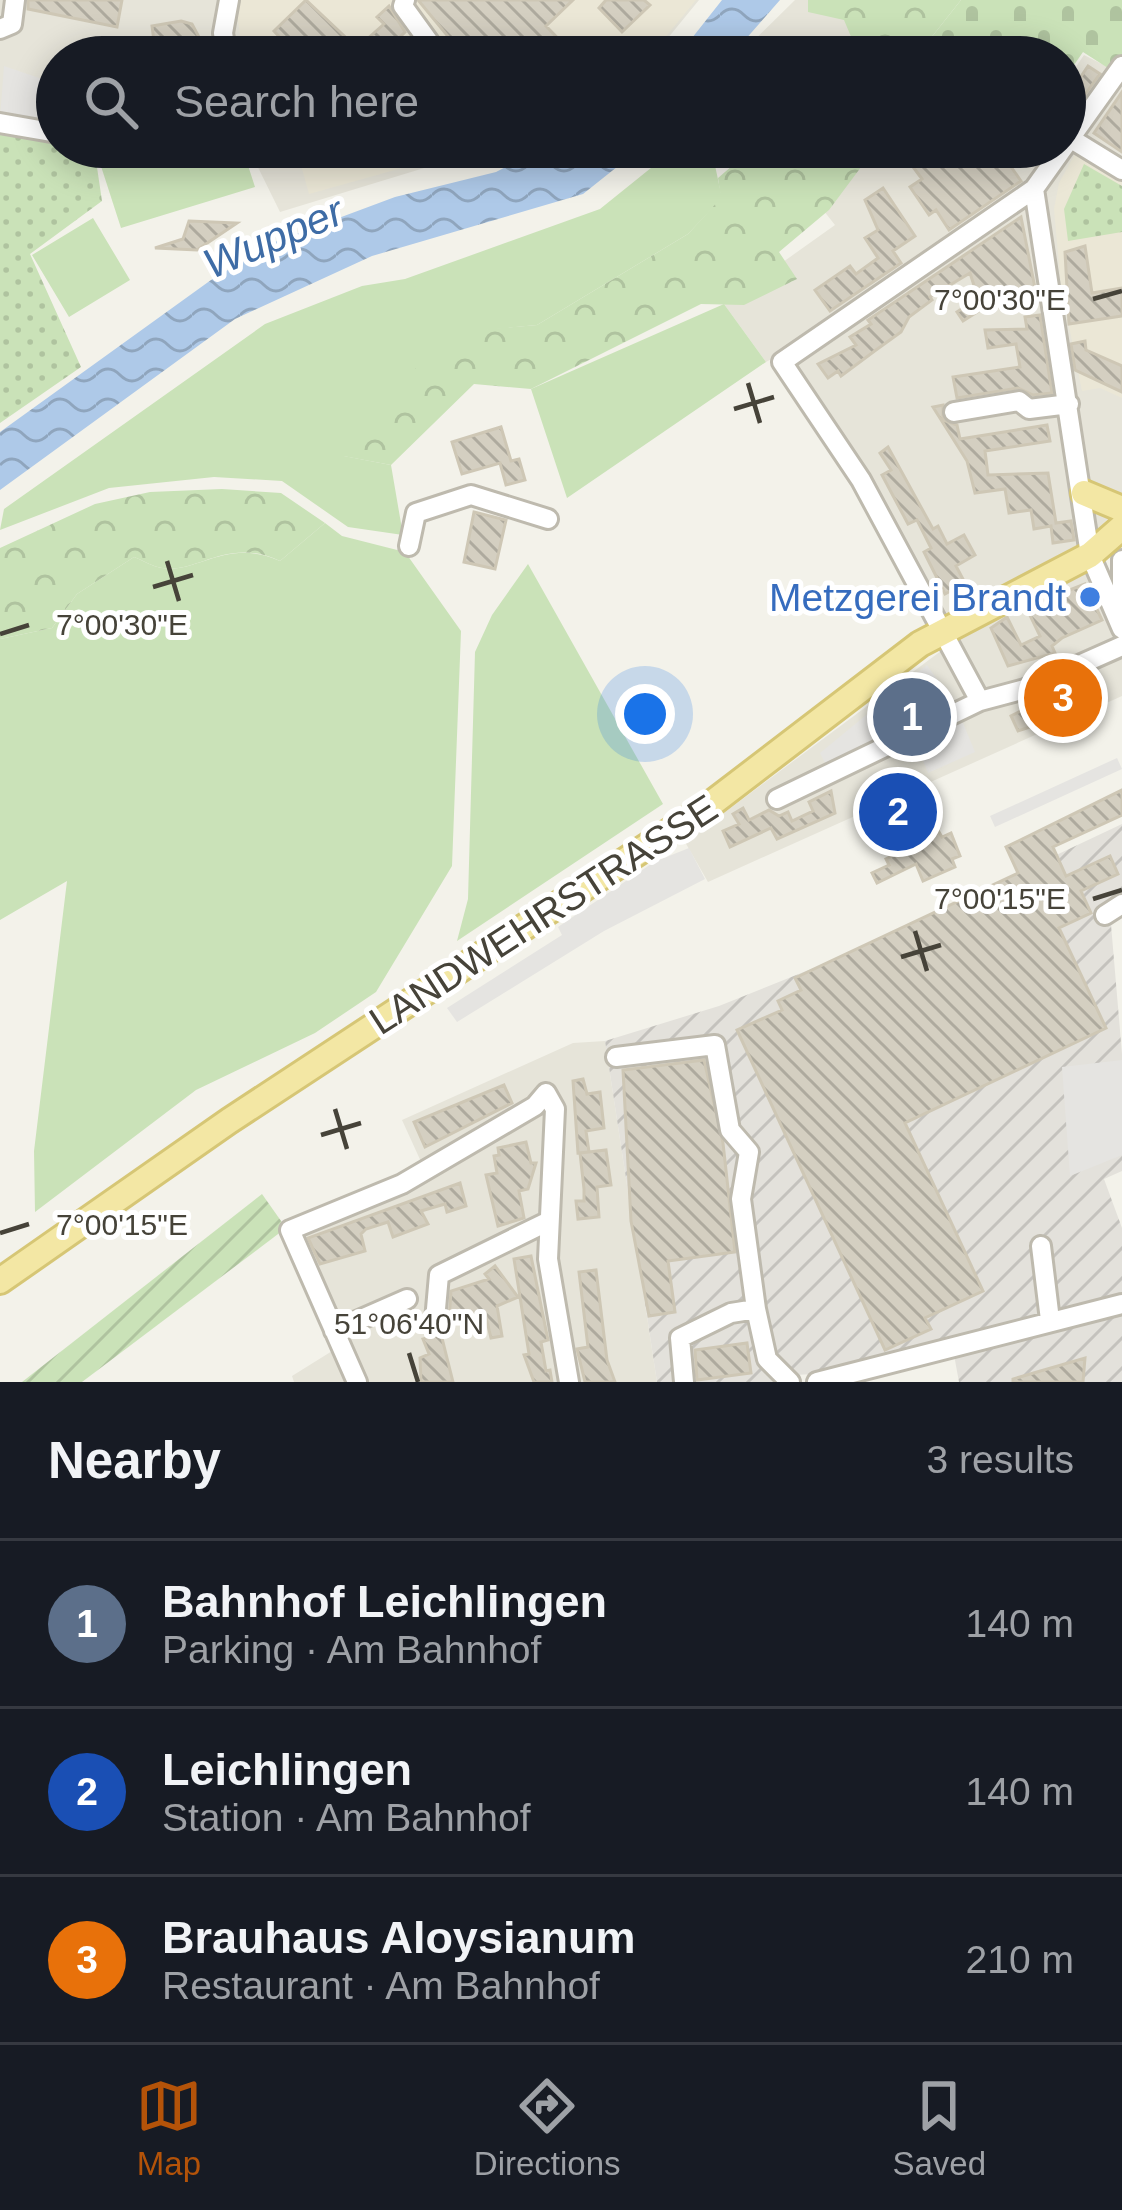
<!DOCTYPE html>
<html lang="en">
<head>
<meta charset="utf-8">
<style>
  :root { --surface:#171b24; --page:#20242c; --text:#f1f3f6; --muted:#9ea1a6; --line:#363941; --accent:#b45309 }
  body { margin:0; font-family:Arial,sans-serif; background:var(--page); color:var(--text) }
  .you { position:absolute; left:645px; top:714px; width:42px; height:42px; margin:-30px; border:9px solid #fff; border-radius:50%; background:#1a73e8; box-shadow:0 0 0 18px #1a73e833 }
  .badge { display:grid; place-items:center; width:78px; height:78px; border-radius:50%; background:var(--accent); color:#fff; font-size:39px; font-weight:700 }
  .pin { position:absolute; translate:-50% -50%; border:6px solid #fff; box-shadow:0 3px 12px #0006 }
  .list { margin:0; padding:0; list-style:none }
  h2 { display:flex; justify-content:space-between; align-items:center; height:156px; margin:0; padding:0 48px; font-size:51px }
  h2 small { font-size:39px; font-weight:400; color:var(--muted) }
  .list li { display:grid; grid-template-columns:78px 1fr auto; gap:36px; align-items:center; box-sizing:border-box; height:168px; padding:0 48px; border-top:3px solid var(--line) }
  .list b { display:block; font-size:45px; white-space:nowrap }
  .list p { margin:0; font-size:39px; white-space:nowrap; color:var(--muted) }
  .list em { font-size:39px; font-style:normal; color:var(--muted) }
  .icon { flex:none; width:66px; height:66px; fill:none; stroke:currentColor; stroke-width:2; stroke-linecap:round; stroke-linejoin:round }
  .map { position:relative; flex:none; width:1122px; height:1382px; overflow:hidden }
  .search { position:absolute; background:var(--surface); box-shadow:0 6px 30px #0003; left:36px; right:36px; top:36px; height:132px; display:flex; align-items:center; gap:30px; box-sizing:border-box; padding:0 42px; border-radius:66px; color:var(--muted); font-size:45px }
  .sheet { height:660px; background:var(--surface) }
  nav { display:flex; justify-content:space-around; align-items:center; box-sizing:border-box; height:168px; border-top:3px solid var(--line); background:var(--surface); font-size:33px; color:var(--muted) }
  nav a { display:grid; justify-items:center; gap:6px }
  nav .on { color:var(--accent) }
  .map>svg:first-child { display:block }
  .residential { fill:#e6e4d9 }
  .industrial { fill:url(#industrial-furrows) }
  .education { fill:#ebe7d6 }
  .grass { fill:#cae2b8 }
  .forest { fill:url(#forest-crowns) }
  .cemetery { fill:url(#cemetery-stones) }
  .park { fill:url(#park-dots) }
  .garden { fill:url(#garden-furrows) }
  .parking { fill:#e5e4e1 }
  .water { fill:url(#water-waves) }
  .building { fill:url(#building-back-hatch); stroke:#cec7b5; stroke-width:3 }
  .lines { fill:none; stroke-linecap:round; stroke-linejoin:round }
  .minor-casing { stroke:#bebaae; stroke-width:24 }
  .major-casing { stroke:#d6c675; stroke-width:30 }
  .minor { stroke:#fff; stroke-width:18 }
  .major { stroke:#f3e7a4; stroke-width:24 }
  .ticks { fill:none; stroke:#464339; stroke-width:4.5 }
  .shop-dot { fill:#3f7fe0; stroke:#fff; stroke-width:4.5 }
  .labels { text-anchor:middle; stroke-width:10; stroke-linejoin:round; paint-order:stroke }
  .shop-label { font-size:39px; fill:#366cbe; stroke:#fff; text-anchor:end }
  .street-label { font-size:39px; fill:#464339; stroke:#fff }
  .water-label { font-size:42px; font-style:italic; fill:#3e6ca6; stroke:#fff }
  .ticks-label { font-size:30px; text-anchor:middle; fill:#464339; stroke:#fff; stroke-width:10; stroke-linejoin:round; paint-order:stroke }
</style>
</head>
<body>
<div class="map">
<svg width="1122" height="1382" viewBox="0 0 1122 1382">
  <defs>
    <pattern id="industrial-furrows" width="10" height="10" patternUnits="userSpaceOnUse" patternTransform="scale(3)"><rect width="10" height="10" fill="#e3e1db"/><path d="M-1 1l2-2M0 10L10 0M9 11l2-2" fill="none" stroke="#c4c2bd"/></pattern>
    <pattern id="forest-crowns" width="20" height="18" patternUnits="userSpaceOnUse" patternTransform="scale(3)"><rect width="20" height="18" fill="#cae2b8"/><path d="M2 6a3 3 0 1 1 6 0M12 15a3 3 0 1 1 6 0" fill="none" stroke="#afc39f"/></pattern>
    <pattern id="cemetery-stones" width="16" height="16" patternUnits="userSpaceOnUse" patternTransform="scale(3)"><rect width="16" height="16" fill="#cae2b8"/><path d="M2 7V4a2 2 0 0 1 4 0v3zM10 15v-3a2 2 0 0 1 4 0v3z" fill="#afc39f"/></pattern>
    <pattern id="park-dots" width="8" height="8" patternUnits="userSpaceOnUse" patternTransform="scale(3)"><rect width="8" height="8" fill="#cae2b8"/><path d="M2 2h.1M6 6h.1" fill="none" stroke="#afc39f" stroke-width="1.8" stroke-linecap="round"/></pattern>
    <pattern id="garden-furrows" width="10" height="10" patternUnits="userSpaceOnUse" patternTransform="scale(3)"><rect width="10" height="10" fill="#cae2b8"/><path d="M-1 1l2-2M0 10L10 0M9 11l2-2" fill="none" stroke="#afc39f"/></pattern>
    <pattern id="water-waves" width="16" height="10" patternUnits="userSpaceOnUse" patternTransform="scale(3)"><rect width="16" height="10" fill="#aec9e8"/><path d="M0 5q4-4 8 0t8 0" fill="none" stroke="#8fa5bd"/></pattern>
    <pattern id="building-back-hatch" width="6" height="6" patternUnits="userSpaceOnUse" patternTransform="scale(3)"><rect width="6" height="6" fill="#d4cfc1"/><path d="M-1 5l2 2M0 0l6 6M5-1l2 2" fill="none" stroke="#aeaa9e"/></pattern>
  </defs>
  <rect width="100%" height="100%" fill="#f3f2ea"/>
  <path class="residential" d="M 0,0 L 699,0 L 654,55 L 636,57 L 57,57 L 57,140 L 0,130 Z
    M 795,0 L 859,0 L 919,57 L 737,57 Z
    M 1084,55 L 1122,74 L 1122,505 L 1082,544 L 1085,572 L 1122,654 L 1122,696 L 708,882 L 685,842 L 957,639 L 879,492 L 786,351 L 766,362 L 724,304 L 835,225 L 773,147 L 1065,147 L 1065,83 Z
    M 248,147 L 493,147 L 280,212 Z
    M 605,1041 L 657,1382 L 294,1382 L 292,1376 L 345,1343 L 299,1235 L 428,1177 L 402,1120 L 573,1043 Z"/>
  <path class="industrial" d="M 1122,824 L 1122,894 L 1109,901 L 1122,1054 L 1122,1171 L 1104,1179 L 1122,1228 L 1122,1382 L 959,1382 L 952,1344 L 833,1373 L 795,1375 L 802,1382 L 657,1382 L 605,1041 L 719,1006 L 831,961 Z"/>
  <path class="education" d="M 241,0 L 696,0 L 654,51 L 628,57 L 243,57 L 236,6 Z
    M 296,147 L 477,147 L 309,194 Z
    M 1075,154 L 1122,180 L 1122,398 L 1100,388 L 1082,391 L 1061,286 L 1054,209 L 1059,183 Z"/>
  <path class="grass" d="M 141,147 L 242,147 L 255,187 L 121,228 L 99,160 Z
    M 677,147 L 711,147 L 722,198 L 688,234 L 537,325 L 465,332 L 344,456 L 391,465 L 403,535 L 348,527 L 282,481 L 214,477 L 109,488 L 0,530 L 4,509 L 265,324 L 362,286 L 405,279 L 600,209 Z
    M 93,218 L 130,280 L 69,317 L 32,255 Z
    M 724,304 L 766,362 L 567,498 L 531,389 Z
    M 325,523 L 342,536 L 405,552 L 461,631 L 452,866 L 376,992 L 315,1033 L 196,1090 L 35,1212 L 34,1151 L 67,881 L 0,920 L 0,639 L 52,628 L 77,594 L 134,557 C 142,560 153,567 162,568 C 197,574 227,537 280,561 Z
    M 528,564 L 663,804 L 457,941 L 468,899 L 475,652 L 492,615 Z"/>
  <path class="forest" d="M 808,0 L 961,0 L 919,53 L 922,57 L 862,57 L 865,47 L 852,39 L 844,20 L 808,12 Z
    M 754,147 L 876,147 L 829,210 L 779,252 L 797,279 L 744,305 L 701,304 L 531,389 L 474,384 L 391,465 L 343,456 L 374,410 L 435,349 L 465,331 L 537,325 L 688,234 L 721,198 L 718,178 Z
    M 222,489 L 281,493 L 325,523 L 280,561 C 227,536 197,574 162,568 C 153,567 142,560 134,557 L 77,594 L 52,628 L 0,639 L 0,548 L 95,504 L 150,492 Z"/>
  <path class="cemetery" d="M 961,0 L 1122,0 L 1122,54 L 1111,70 L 1083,52 L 1065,78 L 1065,57 L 922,57 L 919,53 Z"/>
  <path class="park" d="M 0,130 L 57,140 L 57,147 L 94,147 L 102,201 L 30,254 L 81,367 L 0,423 Z
    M 1084,164 L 1122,186 L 1122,232 L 1068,241 L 1064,209 Z"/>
  <path class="garden" d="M 262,1194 L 286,1228 L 82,1382 L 22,1382 Z"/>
  <path class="parking" d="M 4,66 L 57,84 L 57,126 L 0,118 Z
    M 927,665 L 956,706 L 975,752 L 928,773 L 910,729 L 828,769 L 820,753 Z
    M 1117,758 L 1122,769 L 995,827 L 990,816 Z
    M 689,848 L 705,879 L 604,931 L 457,1022 L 447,1008 L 562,935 L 558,927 L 654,862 Z
    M 1122,1060 L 1122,1155 L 1070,1176 L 1062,1067 Z"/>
  <path class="water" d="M 722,0 L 780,0 L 730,57 L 677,57 Z
    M 544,147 L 642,147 L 583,194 L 372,256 L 235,319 L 0,490 L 0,432 L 211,280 L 277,241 L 395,197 L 496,172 Z"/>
  <path class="building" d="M 28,0 L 122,0 L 117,27 L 28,9 Z
    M 306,0 L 357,48 L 384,24 L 377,17 L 389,6 L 405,32 L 392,45 L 403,57 L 298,57 L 274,31 Z
    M 418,0 L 573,0 L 546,26 L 576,57 L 465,57 Z
    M 606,0 L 644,0 L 650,5 L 622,32 L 599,8 Z
    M 181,21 L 192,24 L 200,39 L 196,56 L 156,57 L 152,26 Z
    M 1088,66 L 1100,74 L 1065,122 L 1065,68 L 1080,78 Z
    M 1122,92 L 1122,152 L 1094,133 Z
    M 918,147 L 952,147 L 960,159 L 972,147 L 997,147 L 1021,181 L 949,230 L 936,210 L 929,215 L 910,187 L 922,179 L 905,156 Z
    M 883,188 L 915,236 L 893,251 L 901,263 L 830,311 L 815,290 L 850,266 L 856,274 L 878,258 L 865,238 L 878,230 L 865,200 Z
    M 1021,217 L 1036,293 L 1006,298 L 1007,306 L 982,309 L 963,321 L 957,312 L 978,298 L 970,273 L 930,297 L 932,300 L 909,317 L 901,332 L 876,350 L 841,376 L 838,371 L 828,378 L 818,364 L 856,345 L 850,337 L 871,324 L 868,320 Z
    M 189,221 L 237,223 L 197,250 L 155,248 L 183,239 Z
    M 1085,246 L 1092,293 L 1122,288 L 1122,316 L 1069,324 L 1065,252 Z
    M 1040,315 L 1052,393 L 1033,395 L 1018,388 L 957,398 L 953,377 L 1020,367 L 1016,344 L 988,348 L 985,330 L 1027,329 L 1025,317 Z
    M 1085,341 L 1086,350 L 1122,366 L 1122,392 L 1075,370 L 1071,344 Z
    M 943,405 L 943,420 L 957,425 L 960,439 L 1047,425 L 1050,441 L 985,451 L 988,475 L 1048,473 L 1056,523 L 1071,521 L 1074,540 L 1053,543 L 1051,526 L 1034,529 L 1031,510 L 1009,513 L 1005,489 L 975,493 L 967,461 L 933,407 Z
    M 501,427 L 511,461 L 519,459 L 525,480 L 506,485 L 500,463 L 462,474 L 452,442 Z
    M 888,447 L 933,529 L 938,526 L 947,544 L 964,535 L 975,555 L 956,566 L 965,583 L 945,594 L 924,552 L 931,548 L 917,520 L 908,524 L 882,475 L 891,470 L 880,453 Z
    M 474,512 L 506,520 L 495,569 L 464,562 Z
    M 1085,584 L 1102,620 L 1062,638 L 1052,646 L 1055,653 L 1008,666 L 991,628 L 1007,617 L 1021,645 L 1040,636 L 1026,607 Z
    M 1071,685 L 1082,710 L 1018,731 L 1011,716 Z
    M 1122,790 L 1122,815 L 1053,847 L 1066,876 L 1110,856 L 1118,874 L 1081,891 L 1091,913 L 1059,928 L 1106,1028 L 905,1123 L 983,1291 L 925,1318 L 931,1329 L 885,1350 L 737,1030 L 782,1010 L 778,1001 L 801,990 L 795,978 L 1018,873 L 1006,847 Z
    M 831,791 L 835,813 L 777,839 L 771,828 L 730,847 L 723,831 L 739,824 L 733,814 L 743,808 L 749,820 L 769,810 L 779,816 L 788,812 L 792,821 L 813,811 L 809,802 Z
    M 939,832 L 942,837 L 951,833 L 960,856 L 952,859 L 955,867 L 923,881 L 916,864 L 877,883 L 872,873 L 889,865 L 886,859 Z
    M 704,1060 L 723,1143 L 735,1252 L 668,1261 L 675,1312 L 649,1316 L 631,1221 L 623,1070 Z
    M 583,1079 L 587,1094 L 600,1092 L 604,1128 L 586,1131 L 589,1152 L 578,1153 L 573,1081 Z
    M 504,1085 L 512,1103 L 425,1147 L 414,1122 Z
    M 526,1142 L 531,1163 L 536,1163 L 528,1189 L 519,1191 L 524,1218 L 498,1226 L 486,1175 L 497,1173 L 494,1156 L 499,1155 L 498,1148 Z
    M 606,1150 L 611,1185 L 597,1187 L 599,1217 L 578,1219 L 576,1201 L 584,1201 L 584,1189 L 580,1153 Z
    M 460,1183 L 466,1206 L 447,1212 L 445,1204 L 421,1211 L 428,1224 L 393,1237 L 388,1222 L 366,1229 L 361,1234 L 365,1251 L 320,1264 L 308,1238 Z
    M 531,1256 L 548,1340 L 541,1342 L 546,1371 L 550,1370 L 552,1382 L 534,1382 L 524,1355 L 529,1354 L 514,1259 Z
    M 495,1266 L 518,1297 L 497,1306 L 502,1336 L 491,1338 L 485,1313 L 449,1320 L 451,1291 L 489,1279 L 485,1274 Z
    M 596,1270 L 607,1360 L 615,1382 L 585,1382 L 577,1349 L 588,1347 L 579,1272 Z
    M 441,1334 L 453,1382 L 421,1382 L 420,1358 L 429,1354 L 423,1339 Z
    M 747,1343 L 751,1373 L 697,1380 L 695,1350 Z
    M 1085,1358 L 1083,1382 L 1013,1382 L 1013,1379 Z"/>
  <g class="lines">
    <defs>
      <path id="minor" d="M 405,0 L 403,6 L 437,53
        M 0,29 L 12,24 L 15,0
        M 227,57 L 223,33 L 229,0
        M 0,123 L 57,133
        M 1073,140 L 1122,170
        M 1034,189 L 1090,555 L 1122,629
        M 954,412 L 1019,401 L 1029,409 L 1069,404
        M 409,546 L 416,513 L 471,495 L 548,519
        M 1122,560 L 1122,612
        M 980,701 L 861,480 L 782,362 L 1034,189 L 1122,66
        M 777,799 L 980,701 L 1025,689 L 1122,646
        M 1105,915 L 1122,904
        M 616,1057 L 715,1045 L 730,1130 L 749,1152 L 741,1199 L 756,1309 L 767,1359 L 790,1382
        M 1041,1246 L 1050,1320
        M 435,1320 L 439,1275 L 547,1222
        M 334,1331 L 407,1299
        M 357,1382 L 290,1230 L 402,1184 L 535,1106 L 546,1093 L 555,1109 L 548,1259 L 569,1382
        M 684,1382 L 680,1338 L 731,1313 L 756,1309
        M 817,1382 L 1122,1304"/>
      <path id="major" d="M 1084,493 L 1122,509
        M 0,1281 L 229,1121 L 707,807 L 920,644 L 1090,555 L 1122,527"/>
    </defs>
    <use href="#minor" class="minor-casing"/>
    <use href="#major" class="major-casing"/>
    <use href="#minor" class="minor"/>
    <use href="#major" class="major"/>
  </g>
  <path class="ticks" d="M 1093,299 L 1122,291M 748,383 L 760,423M 734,409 L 774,397M 167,561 L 179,601M 153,587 L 193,575M 0,634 L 29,625M 1093,899 L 1122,890M 915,931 L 927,971M 901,957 L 941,945M 335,1109 L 347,1149M 321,1135 L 361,1123M 0,1233 L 29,1224M 409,1353 L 418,1382"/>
  <circle class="shop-dot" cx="1090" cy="597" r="12"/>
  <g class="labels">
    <g class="shop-label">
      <text x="1066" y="611">Metzgerei Brandt</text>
    </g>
    <g class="street-label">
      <text transform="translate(543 914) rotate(-33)" y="14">LANDWEHRSTRASSE</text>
    </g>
    <g class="water-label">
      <text transform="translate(273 237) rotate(-23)" y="15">Wupper</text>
    </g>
  </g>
  <g class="ticks-label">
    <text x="1000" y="310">7°00'30"E</text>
    <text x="122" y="635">7°00'30"E</text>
    <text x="1000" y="909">7°00'15"E</text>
    <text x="122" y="1235">7°00'15"E</text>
    <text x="409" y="1334">51°06'40"N</text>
  </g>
</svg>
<div class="you"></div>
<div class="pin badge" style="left:912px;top:717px;background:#5c6f8a">1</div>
<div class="pin badge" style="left:898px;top:812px;background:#1a4fb4">2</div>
<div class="pin badge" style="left:1063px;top:698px;background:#e8710a">3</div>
<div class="search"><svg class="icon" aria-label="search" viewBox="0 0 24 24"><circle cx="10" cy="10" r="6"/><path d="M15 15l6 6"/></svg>Search here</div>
</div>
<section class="sheet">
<h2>Nearby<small>3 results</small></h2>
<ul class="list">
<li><span class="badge" style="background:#5c6f8a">1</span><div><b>Bahnhof Leichlingen</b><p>Parking · Am Bahnhof</p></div><em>140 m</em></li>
<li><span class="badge" style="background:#1a4fb4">2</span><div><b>Leichlingen</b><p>Station · Am Bahnhof</p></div><em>140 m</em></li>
<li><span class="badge" style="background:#e8710a">3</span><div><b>Brauhaus Aloysianum</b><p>Restaurant · Am Bahnhof</p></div><em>210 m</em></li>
</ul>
</section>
<nav>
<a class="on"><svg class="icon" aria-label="map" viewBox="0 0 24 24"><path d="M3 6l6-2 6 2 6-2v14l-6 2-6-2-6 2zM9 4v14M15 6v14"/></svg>Map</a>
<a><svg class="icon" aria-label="directions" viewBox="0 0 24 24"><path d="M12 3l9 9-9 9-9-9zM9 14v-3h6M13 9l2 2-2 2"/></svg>Directions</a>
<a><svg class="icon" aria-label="saved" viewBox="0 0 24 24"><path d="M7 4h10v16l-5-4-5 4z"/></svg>Saved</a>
</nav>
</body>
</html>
